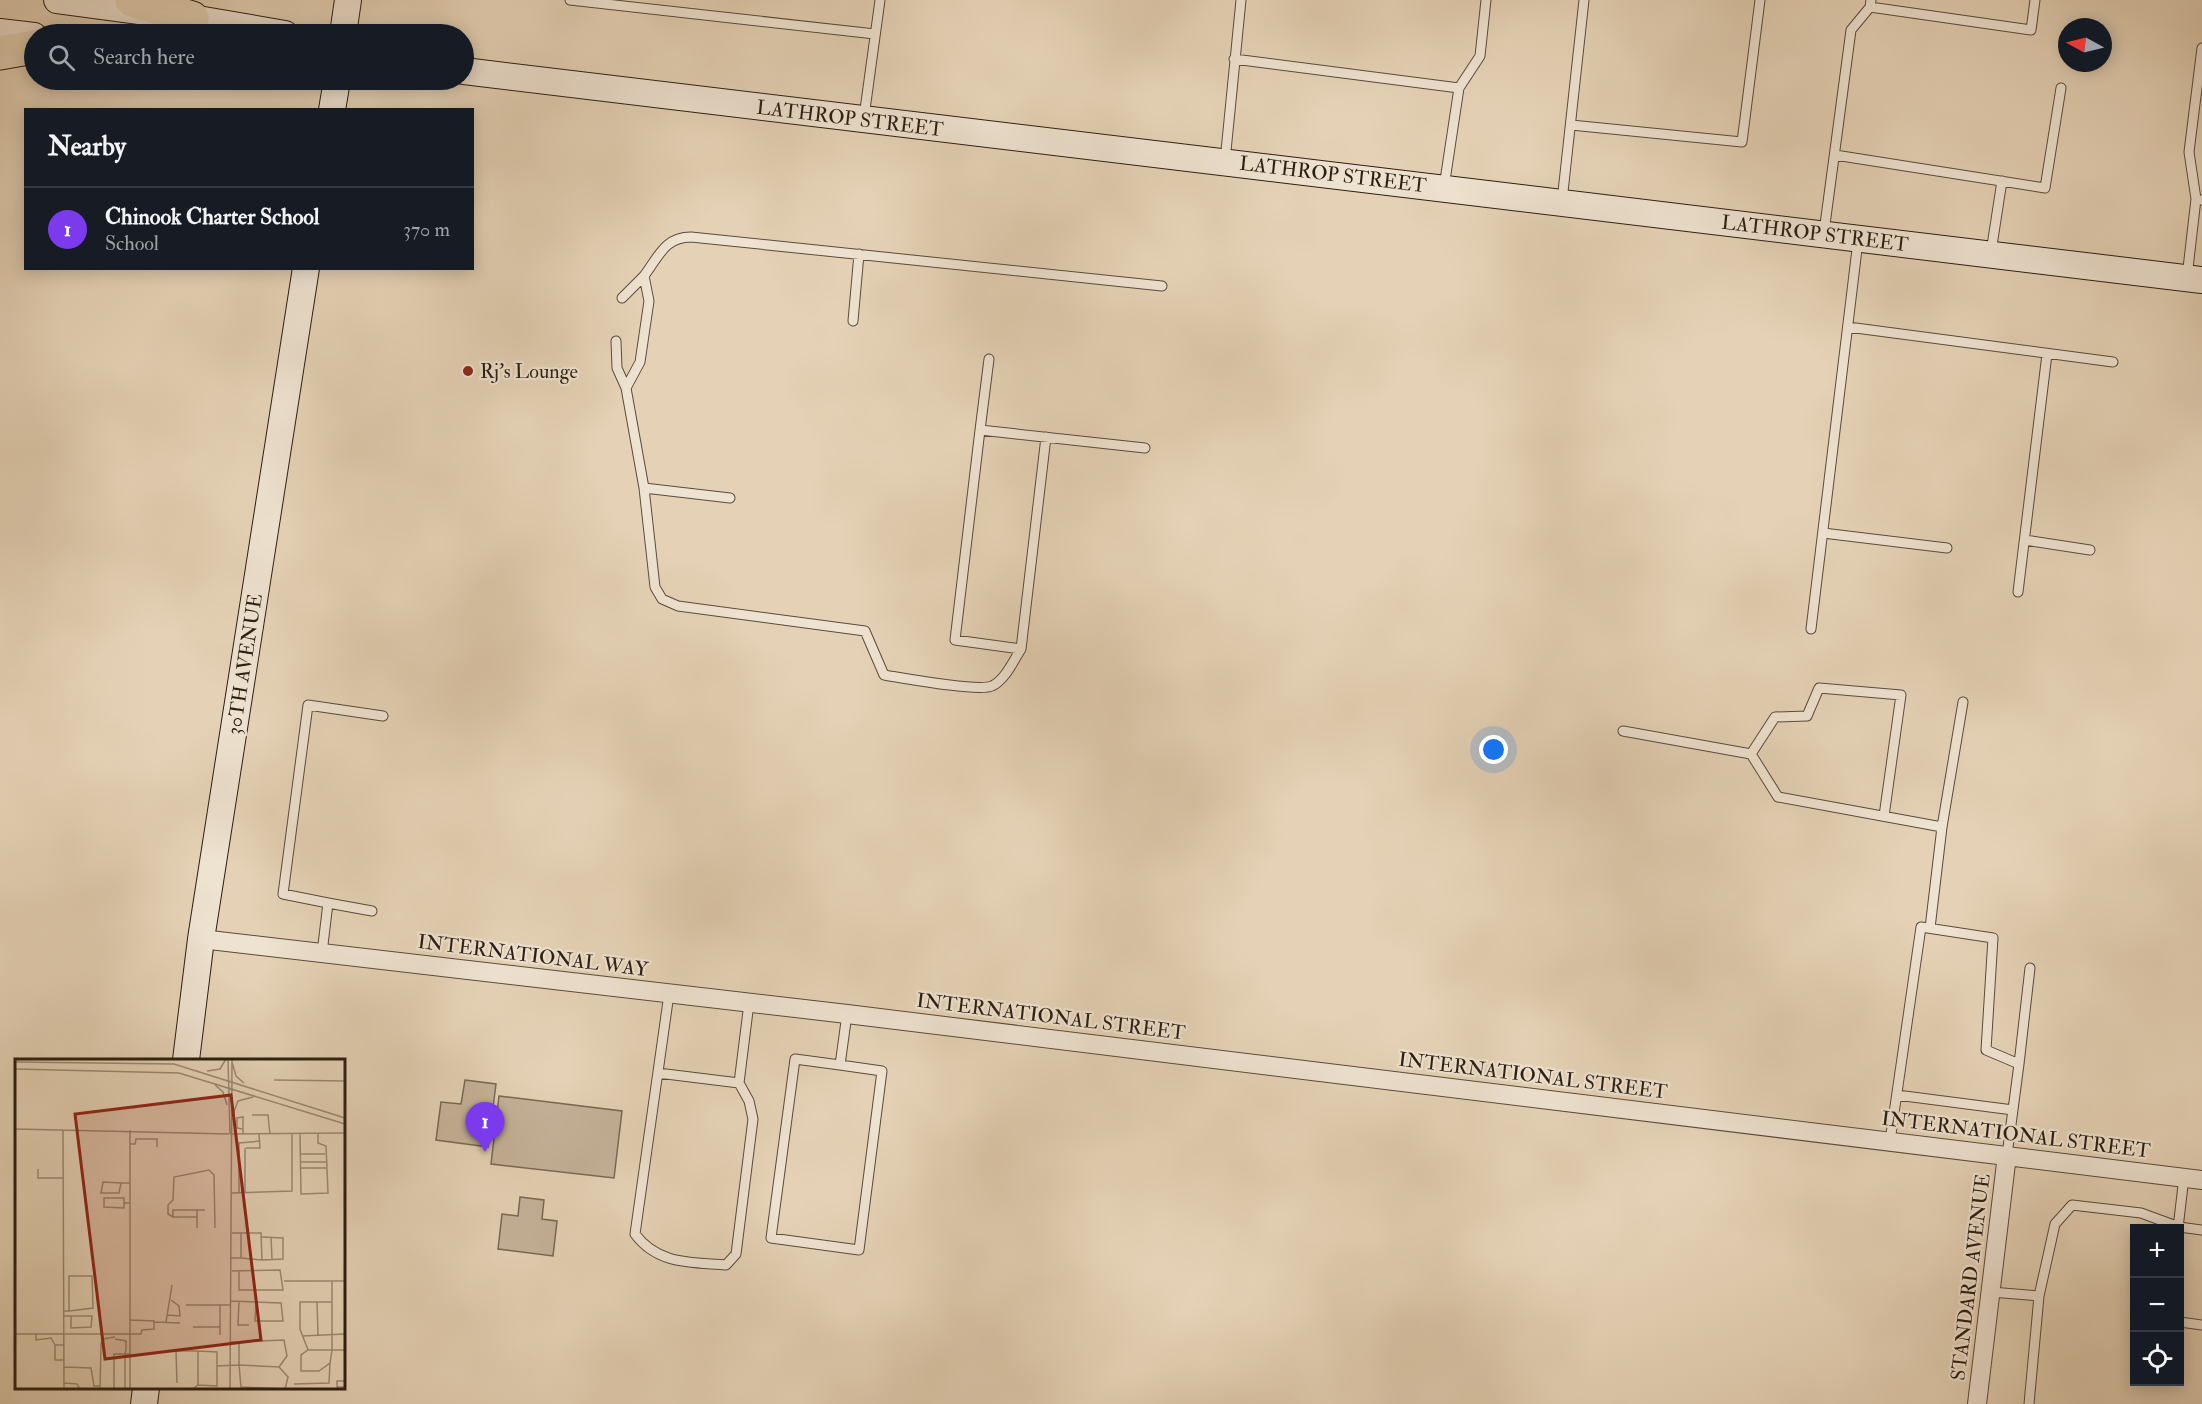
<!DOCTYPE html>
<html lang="en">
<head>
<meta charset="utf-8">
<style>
  :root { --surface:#171b24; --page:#242831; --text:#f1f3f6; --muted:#9ea1a6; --line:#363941; --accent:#7c3aed }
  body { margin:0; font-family:"IM FELL Double Pica",serif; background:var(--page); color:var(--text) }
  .controls { position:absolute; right:18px; bottom:18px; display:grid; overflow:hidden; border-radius:0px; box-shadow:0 3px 15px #0003 }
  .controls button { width:54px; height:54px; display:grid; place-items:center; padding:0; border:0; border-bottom:2px solid var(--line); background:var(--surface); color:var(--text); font:30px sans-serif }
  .compass { position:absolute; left:2058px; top:18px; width:54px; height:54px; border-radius:50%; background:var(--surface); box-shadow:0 3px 15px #0003; rotate:277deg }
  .you { position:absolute; left:1494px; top:750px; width:21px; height:21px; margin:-15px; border:4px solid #fff; border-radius:50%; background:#1a73e8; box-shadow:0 0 0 9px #1a73e833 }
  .badge { display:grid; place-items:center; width:39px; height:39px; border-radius:50%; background:var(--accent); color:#fff; font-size:20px; font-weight:700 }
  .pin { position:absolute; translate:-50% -50px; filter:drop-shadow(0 2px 3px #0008) }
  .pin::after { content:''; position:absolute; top:32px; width:21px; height:18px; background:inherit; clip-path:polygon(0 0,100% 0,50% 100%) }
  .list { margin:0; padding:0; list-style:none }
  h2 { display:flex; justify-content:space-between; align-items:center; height:78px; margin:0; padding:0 24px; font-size:26px }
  h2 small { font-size:20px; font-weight:400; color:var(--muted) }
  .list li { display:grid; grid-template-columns:39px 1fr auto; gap:18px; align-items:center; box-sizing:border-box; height:84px; padding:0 24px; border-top:2px solid var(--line) }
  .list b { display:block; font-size:22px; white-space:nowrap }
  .list p { margin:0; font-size:20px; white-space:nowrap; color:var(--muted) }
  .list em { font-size:20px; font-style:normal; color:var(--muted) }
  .icon { flex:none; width:33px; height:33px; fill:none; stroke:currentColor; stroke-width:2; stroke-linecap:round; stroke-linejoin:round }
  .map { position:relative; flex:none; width:2202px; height:1404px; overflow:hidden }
  .search { position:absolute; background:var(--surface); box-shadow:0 3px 15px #0003; left:24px; top:24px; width:450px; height:66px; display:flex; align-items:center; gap:15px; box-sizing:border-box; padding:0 21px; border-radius:33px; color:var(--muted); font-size:22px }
  .panel { position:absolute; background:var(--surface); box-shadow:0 3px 15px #0003; left:24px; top:108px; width:450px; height:162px; border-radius:0px }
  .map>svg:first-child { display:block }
  .green { fill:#c5b39a; stroke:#786856; stroke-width:1.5 }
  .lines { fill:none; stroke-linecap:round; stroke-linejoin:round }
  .lane-casing { stroke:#5a4b3a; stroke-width:11 }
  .street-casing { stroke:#5a4b3a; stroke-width:20 }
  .secondary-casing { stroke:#2b1e11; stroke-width:28 }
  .highway-casing { stroke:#2b1e11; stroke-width:35 }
  .lane { stroke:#eee2d0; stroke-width:9 }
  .street { stroke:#eee2d0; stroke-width:18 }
  .secondary { stroke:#eee2d0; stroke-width:26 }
  .highway { stroke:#e5d2b6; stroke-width:33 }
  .poi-dot { fill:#8f2418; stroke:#eee2d0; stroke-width:2 }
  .labels { text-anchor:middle; stroke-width:4.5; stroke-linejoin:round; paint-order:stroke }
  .street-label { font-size:20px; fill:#2b1e11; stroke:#eee2d0 }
  .poi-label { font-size:20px; fill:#2b1e11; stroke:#eee2d0; text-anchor:start }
  .inset-road { fill:none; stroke:#9b8a74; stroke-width:1.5 }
  .view { fill:#8f2418; fill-opacity:0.15; stroke:#8f2418; stroke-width:3 }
  .inset-edge { fill:none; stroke:#2b1e11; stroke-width:3 }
</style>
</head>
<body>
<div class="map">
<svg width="2202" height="1404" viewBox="0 0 2202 1404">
  <rect width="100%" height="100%" fill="#e5d2b6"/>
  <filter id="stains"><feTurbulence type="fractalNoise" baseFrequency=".00333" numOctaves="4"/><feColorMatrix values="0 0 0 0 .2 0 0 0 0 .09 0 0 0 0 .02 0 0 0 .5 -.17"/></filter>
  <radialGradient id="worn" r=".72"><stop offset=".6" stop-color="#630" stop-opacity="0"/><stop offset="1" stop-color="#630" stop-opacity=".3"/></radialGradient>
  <path class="green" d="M 465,1080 L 496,1084 L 488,1147 L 436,1140 L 441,1102 L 461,1104 Z
    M 499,1096 L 622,1111 L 614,1178 L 491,1164 Z
    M 520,1197 L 544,1200 L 542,1219 L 557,1221 L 553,1256 L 498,1249 L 502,1214 L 518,1216 Z"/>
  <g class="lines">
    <defs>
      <path id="lane" d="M 570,0 L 875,34
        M 1870,7 L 2031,30 L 2035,0
        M 1234,59 L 1459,88 L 1444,187
        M 1459,88 L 1480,56 L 1486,0
        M 864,117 L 880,0
        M 1571,125 L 1742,142 L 1760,0
        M 1835,155 L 2045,188 L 2061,88
        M 1225,161 L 1241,0
        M 2196,199 L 2189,152 L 2202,48
        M 1562,201 L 1584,0
        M 1824,232 L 1851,30 L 1870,7 L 1871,0
        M 1991,252 L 2002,181
        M 2187,277 L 2196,199 L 2202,200
        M 622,298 L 644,276
        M 853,321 L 859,254
        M 1848,327 L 2113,362
        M 616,341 L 617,368 L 626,388
        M 989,359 L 980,430 L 1145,448
        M 980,430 L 955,640 L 1021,649 L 1046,437
        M 644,488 L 730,498
        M 1823,533 L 1947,548
        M 2025,540 L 2090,550
        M 2018,592 L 2047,354
        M 1811,629 L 1858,241
        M 1021,649 C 1014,660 1005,680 992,686 C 978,692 903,678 884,675 L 865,631 L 678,606 L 662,599 L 655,587 L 644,488 L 626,388 L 640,362 L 649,301 L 644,276 C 659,256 665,237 691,237 L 1162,286
        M 1623,731 L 1751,754 L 1778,797 L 1942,827
        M 1751,754 L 1775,717 L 1807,716 L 1819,688 L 1901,695 L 1884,816
        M 328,903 L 372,911
        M 1930,928 L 1942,827 L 1963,702
        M 322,953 L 328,903 L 283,894 L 308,705 L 383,716
        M 2019,1064 L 2030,968
        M 840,1065 L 882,1071 L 859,1250 L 771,1238 L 795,1059 L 840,1065 L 847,1014
        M 658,1073 L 739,1083 L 749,1101 L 753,1119 L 736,1254 L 726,1265 C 691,1262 658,1265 635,1234 L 669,994
        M 739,1083 L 749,1003
        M 1897,1095 L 2013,1110
        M 1890,1141 L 1921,927 L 1993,938 L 1986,1050 L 2019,1064 L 2007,1155
        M 2178,1228 L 2184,1177
        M 1991,1292 L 2039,1296 L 2029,1404
        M 2039,1296 L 2055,1224 L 2072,1205 L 2141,1213 L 2179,1227 L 2202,1230
        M 2180,1322 L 2202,1325"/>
      <path id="street" d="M 201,939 L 847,1014 L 2202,1180
        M 1977,1404 L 2007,1155"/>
      <path id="secondary" d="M 57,0 L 192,18 L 285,34
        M 0,32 L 34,36
        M 343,34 L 348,0
        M 464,71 L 2202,280
        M 332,110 L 337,80
        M 186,1060 L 201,939 L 306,268
        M 144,1404 L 146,1388"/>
      <path id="highway" d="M 132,0 L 192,18
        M 0,53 L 34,47"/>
    </defs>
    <use href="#lane" class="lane-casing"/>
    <use href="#street" class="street-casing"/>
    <use href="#secondary" class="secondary-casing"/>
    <use href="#highway" class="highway-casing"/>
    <use href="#lane" class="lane"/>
    <use href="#street" class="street"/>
    <use href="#secondary" class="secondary"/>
    <use href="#highway" class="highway"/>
  </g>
  <circle class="poi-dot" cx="468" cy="371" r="6"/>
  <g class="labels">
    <g class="street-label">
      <text transform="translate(850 118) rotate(7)" y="7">LATHROP STREET</text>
      <text transform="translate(1333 174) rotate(7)" y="7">LATHROP STREET</text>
      <text transform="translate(1815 233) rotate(7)" y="7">LATHROP STREET</text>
      <text transform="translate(244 664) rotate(-81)" y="7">30TH AVENUE</text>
      <text transform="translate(533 955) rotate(7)" y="7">INTERNATIONAL WAY</text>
      <text transform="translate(1051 1016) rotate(7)" y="7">INTERNATIONAL STREET</text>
      <text transform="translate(1533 1075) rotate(7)" y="7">INTERNATIONAL STREET</text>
      <text transform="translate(2016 1134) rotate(7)" y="7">INTERNATIONAL STREET</text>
      <text transform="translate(1970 1277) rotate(-83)" y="7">STANDARD AVENUE</text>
    </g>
    <g class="poi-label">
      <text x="480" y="378">Rj's Lounge</text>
    </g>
  </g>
  <g transform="translate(15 1059)">
    <rect width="330" height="330" fill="#e5d2b6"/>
    <path class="inset-road" d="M 213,0 L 215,75M 0,3 L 159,5 L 330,59M 217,3 L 221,17 L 229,24M 0,10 L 164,14 L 330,65M 192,12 L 205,10 L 211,0M 259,21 L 330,22M 200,26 L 208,33 L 212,46M 237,56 L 253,56 L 255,75M 217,58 L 223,42 L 238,38M 0,70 L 214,75M 48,71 L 49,330M 115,71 L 115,330M 215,75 L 330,74M 228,75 L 228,58 L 222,59 L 222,69 L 228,70M 285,75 L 286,135 L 313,134 L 311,87 L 303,84 L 303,75M 115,85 L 120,85 L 121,80 L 142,80 L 142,88M 230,89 L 230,134M 231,89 L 245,89 L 244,75M 285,95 L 310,95M 286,103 L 311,103M 285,109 L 312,109M 23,110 L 23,119 L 48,119M 106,124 L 104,134 L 86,134 L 88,123 L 106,124 L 115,124M 217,134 L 277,132 L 277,75M 224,134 L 224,84 L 245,82M 109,144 L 109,149 L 89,148 L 89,139 L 109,139 L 109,144 L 115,144M 182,151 L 158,151 L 158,158 L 182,158M 158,158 L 153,155 L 153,146 L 158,141 L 159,118 L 194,111 L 199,116 L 200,169M 182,169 L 182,151 L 190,151M 217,174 L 246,174 L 247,201 L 226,199M 247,178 L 268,179 L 268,200 L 247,201M 256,178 L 257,200M 215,199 L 226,199 L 226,174M 217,212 L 265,211 L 268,231 L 224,231 L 224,212M 269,222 L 330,222M 317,222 L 317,291 L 315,304 L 304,312 L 286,312 L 286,296 L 293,291 L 330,291M 215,242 L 266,244 L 268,262 L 240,262 L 241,244M 224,242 L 223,266 L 234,266M 302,243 L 303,276M 171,246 L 215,246M 49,252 L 54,252 L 78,249 L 77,217 L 54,217 L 54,252M 152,256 L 165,257 L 164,247 L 156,241M 49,257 L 77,257 L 76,268 L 56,269 L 56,257M 139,263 L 165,264M 151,263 L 157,226M 178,268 L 205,268M 0,275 L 126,275 L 127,271 L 139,270 L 139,262 L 115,261M 21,275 L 21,281 L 36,279 L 40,286M 205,276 L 205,246M 287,277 L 330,275M 100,280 L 111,282 L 111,290 L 110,295 L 110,330 L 99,330 L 99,295 L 115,295M 224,283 L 269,281 L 272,297 L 264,308 L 224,306 L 226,328 L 269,330M 49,286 L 40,286 L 40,301 L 49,301M 293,291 L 285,270 L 285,243 L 317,243M 202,307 L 224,306 L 224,283 L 215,283M 49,308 L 76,309 L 79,327 L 85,327M 264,308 L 273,318 L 270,330M 330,322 L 322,322 L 322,328 L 330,328M 49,324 L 62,325 L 65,330M 162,324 L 161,292 L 183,292M 279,325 L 314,324 L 315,304M 85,330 L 86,285 L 88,280 L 100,278M 178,330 L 183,326 L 202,327 L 202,293 L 183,292 L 183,326M 215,330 L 217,0"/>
    <path class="view" d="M 216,36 L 246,281 L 90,300 L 60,55 Z"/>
    <rect width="330" height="330" class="inset-edge"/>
  </g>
  <rect width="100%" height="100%" filter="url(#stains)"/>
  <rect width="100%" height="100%" fill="url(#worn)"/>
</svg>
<div class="controls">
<button>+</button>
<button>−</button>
<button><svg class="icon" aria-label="locate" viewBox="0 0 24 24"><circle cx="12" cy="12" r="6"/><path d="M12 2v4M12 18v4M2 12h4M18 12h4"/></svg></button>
</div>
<svg class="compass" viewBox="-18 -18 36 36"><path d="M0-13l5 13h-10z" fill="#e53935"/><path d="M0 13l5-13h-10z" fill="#9ea1a6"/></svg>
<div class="you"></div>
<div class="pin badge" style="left:485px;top:1152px">1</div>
<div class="search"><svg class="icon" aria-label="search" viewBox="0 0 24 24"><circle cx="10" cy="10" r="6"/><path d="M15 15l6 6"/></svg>Search here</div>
<section class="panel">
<h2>Nearby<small></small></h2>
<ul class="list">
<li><span class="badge">1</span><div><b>Chinook Charter School</b><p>School</p></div><em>370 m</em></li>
</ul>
</section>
</div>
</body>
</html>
